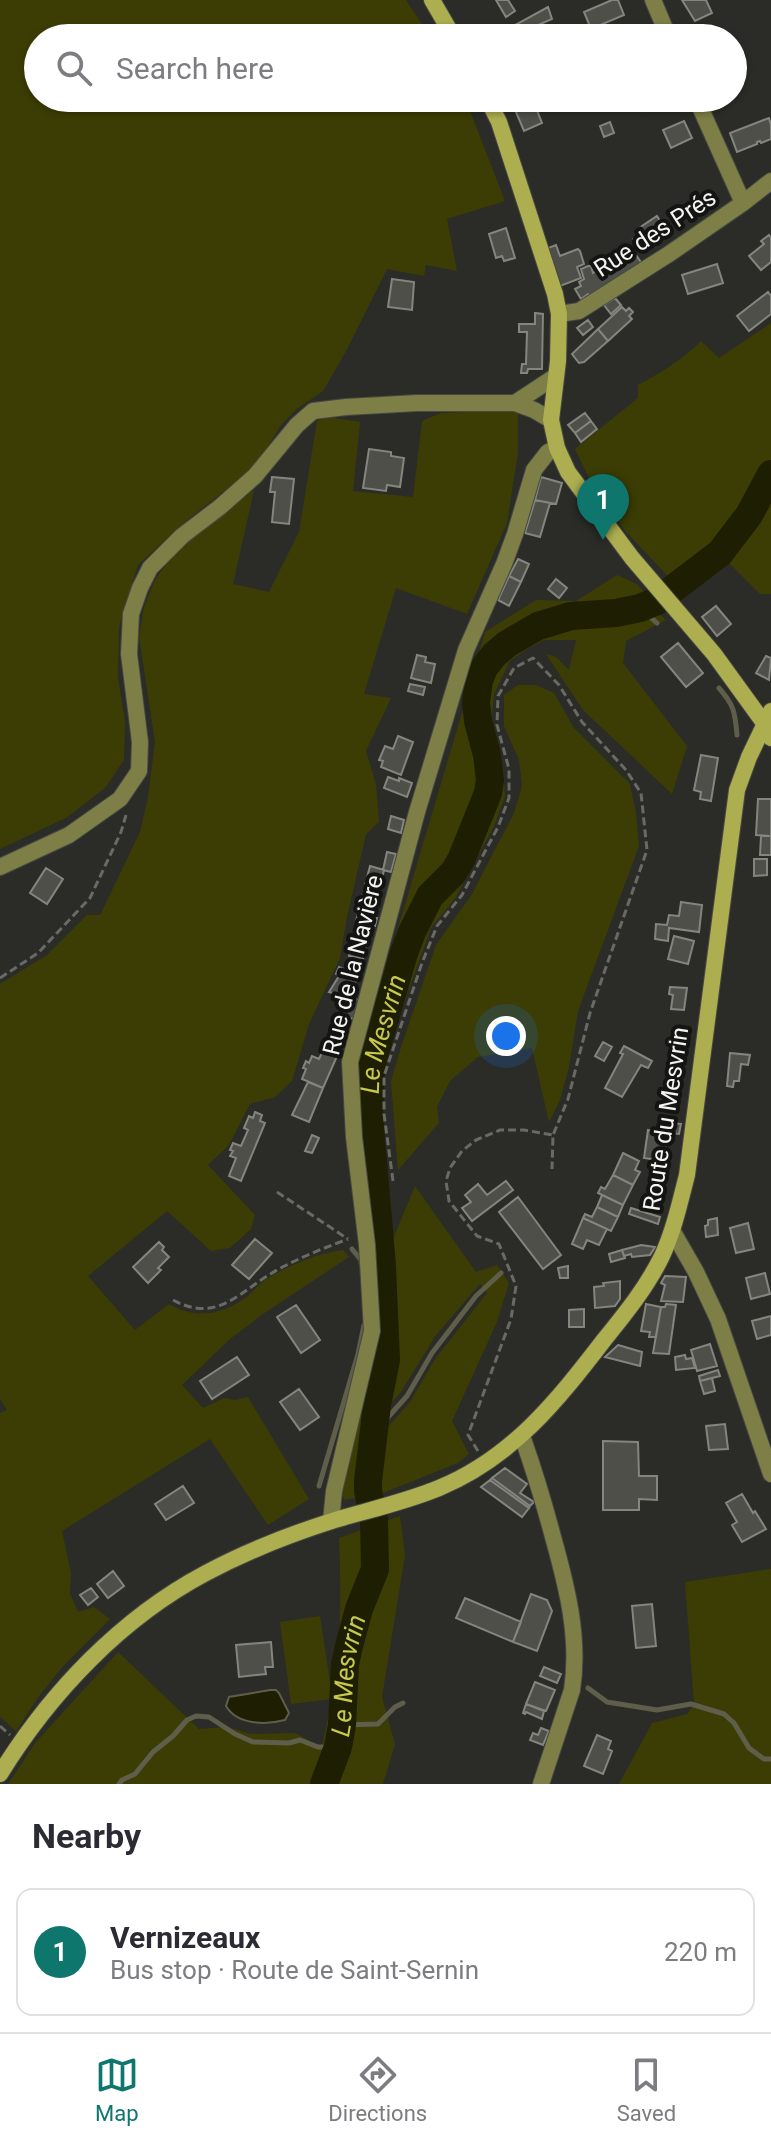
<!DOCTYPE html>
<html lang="en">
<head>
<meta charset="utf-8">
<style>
  :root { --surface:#fff; --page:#f7f7f7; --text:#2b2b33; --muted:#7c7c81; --line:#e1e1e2; --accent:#0f766e }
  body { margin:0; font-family:Roboto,sans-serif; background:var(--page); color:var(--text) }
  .you { position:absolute; left:506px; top:1036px; width:28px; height:28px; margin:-20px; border:6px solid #fff; border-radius:50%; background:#1a73e8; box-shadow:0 0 0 12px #1a73e833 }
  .badge { display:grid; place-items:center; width:52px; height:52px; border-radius:50%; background:var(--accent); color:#fff; font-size:26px; font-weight:700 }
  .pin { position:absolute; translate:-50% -66px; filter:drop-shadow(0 2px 4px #0008) }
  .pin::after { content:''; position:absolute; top:42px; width:28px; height:24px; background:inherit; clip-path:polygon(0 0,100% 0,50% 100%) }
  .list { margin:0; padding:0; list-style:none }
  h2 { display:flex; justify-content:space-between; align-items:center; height:104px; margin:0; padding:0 32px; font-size:34px }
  h2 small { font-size:26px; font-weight:400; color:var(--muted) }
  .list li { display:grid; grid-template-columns:52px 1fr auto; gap:24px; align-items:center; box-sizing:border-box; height:128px; margin:0 16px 16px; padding:0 16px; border:2px solid var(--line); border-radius:16px }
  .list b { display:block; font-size:30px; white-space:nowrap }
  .list p { margin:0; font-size:26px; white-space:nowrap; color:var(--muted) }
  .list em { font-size:26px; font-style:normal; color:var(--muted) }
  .icon { flex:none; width:44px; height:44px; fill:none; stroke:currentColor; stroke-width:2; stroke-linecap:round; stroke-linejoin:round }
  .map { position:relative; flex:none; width:771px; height:1784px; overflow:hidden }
  .search { position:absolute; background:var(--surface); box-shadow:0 2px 6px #0004; left:24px; right:24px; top:24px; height:88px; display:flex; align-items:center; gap:20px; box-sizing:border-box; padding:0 28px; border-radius:44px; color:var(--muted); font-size:30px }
  .sheet { height:248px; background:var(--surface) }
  nav { display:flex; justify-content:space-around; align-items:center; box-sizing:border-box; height:112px; border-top:2px solid var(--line); background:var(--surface); font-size:22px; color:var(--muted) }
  nav a { display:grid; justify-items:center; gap:4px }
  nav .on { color:var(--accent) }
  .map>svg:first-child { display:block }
  .green { fill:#3c3d04 }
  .water { fill:#1e1e02; stroke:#5e5e4a; stroke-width:2 }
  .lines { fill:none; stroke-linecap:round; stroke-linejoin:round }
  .stream { stroke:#5e5e4a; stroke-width:5 }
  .river { stroke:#1e1e02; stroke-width:28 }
  .building { fill:#4e4f49; stroke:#84857f; stroke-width:2 }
  .street-casing { stroke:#474843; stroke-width:18 }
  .secondary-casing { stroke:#474843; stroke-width:18 }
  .path { stroke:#696965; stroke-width:3; stroke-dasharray:8 4; stroke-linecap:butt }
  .street { stroke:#7d7f46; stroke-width:16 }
  .secondary { stroke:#acae4f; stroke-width:16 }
  .labels { text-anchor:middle; stroke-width:8; stroke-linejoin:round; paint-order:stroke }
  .street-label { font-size:24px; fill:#f4f4f1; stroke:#141412 }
  .water-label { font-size:26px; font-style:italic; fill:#c7c94e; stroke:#141412 }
</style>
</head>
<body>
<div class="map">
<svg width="771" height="1784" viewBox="0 0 771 1784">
  <rect width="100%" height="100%" fill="#2b2c27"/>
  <path class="green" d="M 0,0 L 406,0 L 431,38 L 38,38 L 38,98 L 465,98 L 505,201 L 447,219 L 457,271 L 426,265 L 424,276 L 387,269 L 345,353 L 323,391 L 297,409 L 281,425 L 256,466 L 187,520 L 138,565 L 119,627 L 118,678 L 125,721 L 124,760 L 105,788 L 66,818 L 0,849 Z
    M 771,323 L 771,594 L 760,594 L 726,560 L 686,595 L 626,532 L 589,478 L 575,449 L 638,398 L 638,385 C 662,372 682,360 701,341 L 719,358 Z
    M 518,410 L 518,453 L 507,523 L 467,614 L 396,588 L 364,694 L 391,698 L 366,751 L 376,784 L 379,822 L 366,834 L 347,917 L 340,958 L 309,1024 L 292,1081 L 275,1097 L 250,1104 L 229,1145 L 208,1165 L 255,1215 L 251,1229 L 230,1248 L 211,1251 L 167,1211 L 88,1276 L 135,1330 L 169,1304 C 193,1318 216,1316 239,1302 C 250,1296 257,1285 268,1278 C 291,1265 317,1253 343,1250 L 349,1257 L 263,1314 L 230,1339 L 182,1385 L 203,1408 L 224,1398 L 235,1400 L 248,1397 L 309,1499 L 268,1525 L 210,1439 L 62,1531 L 71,1573 L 70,1594 L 78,1612 L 94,1607 L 110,1619 L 64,1665 L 39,1696 L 16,1731 L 0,1717 L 0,1413 L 7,1410 L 0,1399 L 0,984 L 47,955 L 87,915 L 100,915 L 140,832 L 148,797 L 155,742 L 139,637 L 144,607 L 155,580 L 176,551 L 254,490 L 233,584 L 269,592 L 299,532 L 317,421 L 329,417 L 360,422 L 353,491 L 413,497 L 422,421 L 441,413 Z
    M 617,575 L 637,584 L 647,596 L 593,608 L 576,601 L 511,631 L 478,656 L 485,632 L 536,600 L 576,601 Z
    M 655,610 L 666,620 L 626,641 L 623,663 L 687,746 L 672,794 L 583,710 L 546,654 L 556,657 L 569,670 L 576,640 L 544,640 L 527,649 L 510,661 L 494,694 L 491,724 L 503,769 L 505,797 L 494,826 L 456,897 L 431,928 L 383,1061 L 381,1052 L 409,961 L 433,901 L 453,883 L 464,864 L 488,807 L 493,784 L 490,749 L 482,715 L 491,669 L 504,654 L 545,631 L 573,623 L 606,622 Z
    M 518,685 L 536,685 L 554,693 L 574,728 L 630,784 L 636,813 L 639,846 L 578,1011 L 569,1067 L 560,1100 L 549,1122 L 532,1048 L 478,1057 L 450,1081 L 437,1107 L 439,1123 L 398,1170 L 391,1081 L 401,1047 L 436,945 L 472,894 L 514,813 L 522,786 L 519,760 L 504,726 L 504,695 Z
    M 464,706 L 470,720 L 480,763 L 482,791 L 465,838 L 453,864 L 421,902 L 394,966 L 390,955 Z
    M 415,1186 L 476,1272 L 497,1265 L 509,1283 L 497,1322 L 452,1421 L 469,1454 L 458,1463 L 383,1493 L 374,1483 L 380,1436 L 410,1402 L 435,1359 L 487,1293 L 480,1284 L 436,1335 L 401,1392 L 380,1415 L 397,1372 L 396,1313 L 389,1263 L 393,1239 Z
    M 379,1347 L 360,1484 L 361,1497 L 345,1500 L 340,1492 Z
    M 400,1516 L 405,1555 L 382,1697 L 395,1744 L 383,1784 L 8,1784 L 35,1743 L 118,1652 L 199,1729 L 227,1727 L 251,1734 L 295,1733 L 322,1747 L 332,1699 L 291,1704 L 280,1622 L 320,1616 L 332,1695 C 342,1642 341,1591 339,1538 Z
    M 771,1569 L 771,1784 L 619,1784 L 652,1723 L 687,1714 L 694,1704 L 685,1582 Z"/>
  <path class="water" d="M 270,1690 L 276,1690 L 279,1693 L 289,1713 L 285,1720 C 266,1725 237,1725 226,1706 L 229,1697 Z"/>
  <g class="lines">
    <path class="stream" d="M 640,608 L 657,623
      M 719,688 C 734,705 735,712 737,735
      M 352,1249 L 361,1260 L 361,1263
      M 373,1434 L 407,1396 L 432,1353 L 476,1296 L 501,1273
      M 319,1486 L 358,1354 L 364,1325
      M 588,1688 L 607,1702 L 657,1710 L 691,1704 L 724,1714 L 734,1723 L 749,1748 L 764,1759 L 771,1759
      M 342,1725 L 378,1724 L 395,1707 L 403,1703
      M 119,1784 L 122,1780 L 135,1774 L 153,1752 L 173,1736 L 187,1720 L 196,1716 L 209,1717 L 235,1734 L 253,1742 L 289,1743 L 300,1740 L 318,1747 L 338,1747"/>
    <path class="river" id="s1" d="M 324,1784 L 338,1747 L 342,1725 L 345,1664 L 350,1642 L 359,1609 L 375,1569 L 374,1519 L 368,1491 L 368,1481 L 377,1405 L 386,1360 L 382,1266 L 369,1116 L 371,1066 L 404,953 L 412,932 L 430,896 L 453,873 L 461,860 L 488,793 L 490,780 L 487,755 L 478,721 L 476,703 L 479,680 L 484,668 L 494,655 L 507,644 L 538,626 L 571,616 L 616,613 L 640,608 L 657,601 L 720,553 L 749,515 L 771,474"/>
  </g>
  <path class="building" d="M 496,0 L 508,0 L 515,11 L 506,17 Z
    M 612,0 L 618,0 L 624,15 L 591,29 L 584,12 Z
    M 682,0 L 706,0 L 712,13 L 695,21 Z
    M 548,7 L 552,19 L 520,33 L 515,25 Z
    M 515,25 L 519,31 L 516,33 L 517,35 L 513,38 L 506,38 L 503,33 Z
    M 515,98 L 532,98 L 542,123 L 524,131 L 513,105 L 517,103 Z
    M 640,98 L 666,98 L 668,102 L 646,111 Z
    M 769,118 L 771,125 L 771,139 L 761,143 L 760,141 L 757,142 L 757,144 L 737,152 L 730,133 Z
    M 684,121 L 692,138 L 671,148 L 663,130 Z
    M 610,122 L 614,133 L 604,137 L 600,126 Z
    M 657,216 L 667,232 L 640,250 L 633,239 L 639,235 L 636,230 Z
    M 506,228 L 515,258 L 504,261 L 502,256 L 496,258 L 489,234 Z
    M 769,235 L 771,238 L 771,262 L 761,270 L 749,256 L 764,244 L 761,241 Z
    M 556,245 L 560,256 L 578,249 L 580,251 L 584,264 L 577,267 L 581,278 L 560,286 L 548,248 Z
    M 631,248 L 643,265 L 592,299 L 588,294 L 581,299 L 575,289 L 581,286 L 579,282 L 584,279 L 581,269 L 588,266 L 591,266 L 593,273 Z
    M 717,264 L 723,283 L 688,294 L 682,275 Z
    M 392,279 L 414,282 L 412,310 L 388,307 Z
    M 768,292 L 771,296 L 771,314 L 749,331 L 737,316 Z
    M 615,298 L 621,305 L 611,314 L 604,305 Z
    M 622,307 L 626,311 L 629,308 L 633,312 L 629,316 L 632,319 L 608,341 L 598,329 Z
    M 535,313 L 543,314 L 542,369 L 528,369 L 527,373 L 521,373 L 522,364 L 526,364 L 527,332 L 519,332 L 519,324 L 535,324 Z
    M 588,320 L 593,327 L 583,335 L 577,328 Z
    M 598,329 L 608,341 L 584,362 L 579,363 L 572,354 Z
    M 585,413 L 591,421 L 575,433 L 568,425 Z
    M 591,421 L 597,429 L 581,442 L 575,433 Z
    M 369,449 L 391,452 L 391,456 L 404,458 L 400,487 L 387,485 L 386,491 L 363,488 Z
    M 272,477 L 294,479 L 289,524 L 272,522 L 275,492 L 270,492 Z
    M 541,477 L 562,483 L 556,504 L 535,500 Z
    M 535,500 L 550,503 L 540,537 L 525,533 Z
    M 518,559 L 529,564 L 521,582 L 509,576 Z
    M 509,576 L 521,582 L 509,606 L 498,600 Z
    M 556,579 L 567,588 L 559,598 L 548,589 Z
    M 716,606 L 731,624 L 717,636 L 702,617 Z
    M 678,643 L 703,673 L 686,687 L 661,657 Z
    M 417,655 L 426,657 L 425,662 L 435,664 L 431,683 L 411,678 Z
    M 766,656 L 771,658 L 769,680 L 756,673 Z
    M 410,684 L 425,687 L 423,695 L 408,691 Z
    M 398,736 L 413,742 L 401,775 L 381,767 L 383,761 L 379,760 L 385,746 L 393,749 Z
    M 701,755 L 718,758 L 711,801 L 700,799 L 701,792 L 694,790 Z
    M 388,777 L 399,781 L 399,778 L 412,783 L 407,797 L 384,788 Z
    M 758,799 L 771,799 L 771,836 L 756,835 Z
    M 391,816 L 404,820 L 401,833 L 388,829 Z
    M 761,836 L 771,836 L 771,855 L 760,855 Z
    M 387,852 L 396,854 L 391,872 L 383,870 Z
    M 754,859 L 767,859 L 767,875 L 754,876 Z
    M 370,866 L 384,870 L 377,901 L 362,897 Z
    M 46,868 L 63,879 L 47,904 L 30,893 Z
    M 362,897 L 377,901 L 373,917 L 377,918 L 375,926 L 356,921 Z
    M 681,902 L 702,905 L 699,932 L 669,928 L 668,941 L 655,939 L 656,924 L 667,925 L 669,915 L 679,916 Z
    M 354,935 L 368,939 L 363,959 L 349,956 Z
    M 674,936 L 694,941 L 688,964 L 668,959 Z
    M 339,967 L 355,974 L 342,995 L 329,992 L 339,976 L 336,974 Z
    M 355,974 L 359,976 L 346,997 L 342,995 Z
    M 670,987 L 687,988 L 684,1010 L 671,1009 L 673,995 L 669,994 Z
    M 346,997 L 359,1000 L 355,1019 L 343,1017 Z
    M 603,1042 L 612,1047 L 604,1061 L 595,1056 Z
    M 624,1046 L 652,1061 L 648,1068 L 641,1065 L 622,1097 L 605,1088 L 623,1054 L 620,1053 Z
    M 324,1048 L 338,1054 L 323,1088 L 302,1079 L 306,1069 L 303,1068 L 306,1061 L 309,1063 L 312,1056 L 319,1059 Z
    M 730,1053 L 750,1055 L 748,1065 L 741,1064 L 739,1081 L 734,1081 L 733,1087 L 727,1086 Z
    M 308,1082 L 323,1088 L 309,1122 L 292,1115 Z
    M 255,1112 L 262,1115 L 260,1121 L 265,1123 L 241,1181 L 229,1176 L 236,1158 L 230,1156 L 233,1151 L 230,1150 L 233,1143 L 241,1146 L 248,1130 L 244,1128 L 249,1116 L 253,1118 Z
    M 670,1123 L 681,1124 L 679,1134 L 662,1132 L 663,1125 L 669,1126 Z
    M 648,1130 L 668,1134 L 663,1161 L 644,1158 Z
    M 312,1135 L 319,1138 L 312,1153 L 305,1151 Z
    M 623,1153 L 639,1161 L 635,1170 L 640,1172 L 633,1185 L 613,1175 Z
    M 613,1175 L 633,1185 L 623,1205 L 598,1193 L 601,1187 L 605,1189 Z
    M 506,1181 L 513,1190 L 472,1221 L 462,1208 L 471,1202 L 465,1195 L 478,1184 L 487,1195 Z
    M 602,1195 L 623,1205 L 618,1217 L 597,1207 Z
    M 518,1197 L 561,1255 L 543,1269 L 499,1212 Z
    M 597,1207 L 618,1217 L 611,1231 L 583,1218 L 585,1214 L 592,1217 Z
    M 631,1208 L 660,1217 L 658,1224 L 629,1214 Z
    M 583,1218 L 607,1229 L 599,1245 L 587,1240 L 583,1249 L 572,1244 Z
    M 717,1218 L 718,1235 L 706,1237 L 705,1226 L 708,1225 L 708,1220 Z
    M 748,1223 L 754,1249 L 736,1253 L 730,1228 Z
    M 255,1239 L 272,1253 L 249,1279 L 232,1265 Z
    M 159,1242 L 164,1247 L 162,1250 L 169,1257 L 158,1268 L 161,1270 L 148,1283 L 133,1267 Z
    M 641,1245 L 655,1247 L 650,1255 L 632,1257 L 631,1254 L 624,1256 L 622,1250 Z
    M 622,1250 L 625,1258 L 611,1262 L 609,1254 Z
    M 568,1266 L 568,1278 L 560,1278 L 558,1268 Z
    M 765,1273 L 770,1294 L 751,1299 L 746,1278 Z
    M 665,1276 L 686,1277 L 683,1302 L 661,1301 L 665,1285 L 661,1283 Z
    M 620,1281 L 620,1299 L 615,1306 L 595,1308 L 594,1287 L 604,1286 L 603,1283 Z
    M 646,1304 L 661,1307 L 656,1337 L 649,1337 L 650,1332 L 641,1331 Z
    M 666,1304 L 676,1305 L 669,1354 L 653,1353 L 661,1307 L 665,1307 Z
    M 296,1305 L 320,1340 L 301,1353 L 277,1317 Z
    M 584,1309 L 584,1327 L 569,1327 L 569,1310 Z
    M 771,1316 L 771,1335 L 757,1339 L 752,1321 Z
    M 710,1344 L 717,1366 L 697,1371 L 691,1350 Z
    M 618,1345 L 642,1352 L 640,1366 L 605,1357 Z
    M 685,1355 L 686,1359 L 692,1358 L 695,1368 L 676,1370 L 675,1357 Z
    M 237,1357 L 249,1375 L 212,1399 L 200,1381 Z
    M 718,1370 L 720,1376 L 700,1381 L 699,1376 Z
    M 712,1378 L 715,1391 L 704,1394 L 700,1381 Z
    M 299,1389 L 319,1417 L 300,1430 L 280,1402 Z
    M 725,1424 L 728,1449 L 709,1450 L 706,1426 Z
    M 603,1441 L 638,1442 L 639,1476 L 657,1476 L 657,1500 L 639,1499 L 639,1510 L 603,1510 Z
    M 505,1468 L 527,1484 L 520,1493 L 534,1502 L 530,1506 L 492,1478 Z
    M 492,1478 L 530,1506 L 529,1508 L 490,1480 Z
    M 490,1480 L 529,1508 L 522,1517 L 481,1487 Z
    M 183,1486 L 194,1503 L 166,1520 L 155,1504 Z
    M 742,1494 L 753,1513 L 755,1511 L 766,1529 L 742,1542 L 732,1525 L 737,1522 L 726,1503 Z
    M 113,1571 L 124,1586 L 108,1598 L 97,1584 Z
    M 91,1588 L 98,1597 L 88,1605 L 80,1595 Z
    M 531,1594 L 547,1600 L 552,1611 L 537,1651 L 513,1642 Z
    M 465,1598 L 521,1622 L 513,1642 L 456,1618 Z
    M 652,1604 L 656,1646 L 636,1648 L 632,1606 Z
    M 271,1642 L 273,1667 L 265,1667 L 266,1674 L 239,1677 L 236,1645 Z
    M 544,1667 L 561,1674 L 557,1683 L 540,1676 Z
    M 535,1682 L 555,1690 L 546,1711 L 526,1704 Z
    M 526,1704 L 544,1711 L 542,1719 L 526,1712 L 525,1714 L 523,1713 Z
    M 541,1728 L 549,1731 L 543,1745 L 530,1740 L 533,1733 L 538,1735 Z
    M 597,1735 L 611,1741 L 608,1749 L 612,1751 L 603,1774 L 584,1766 Z"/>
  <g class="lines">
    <defs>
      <path id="street" d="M 653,0 L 669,38
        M 696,98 L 743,203
        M 559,314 L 579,311 L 669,254 L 743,203 L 771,181
        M 515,403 L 556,376
        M 0,867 L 69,835 L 120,799 L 139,771 L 140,742 L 129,654 L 131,614 L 140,588 L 150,568 L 182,536 L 220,507 L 255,476 L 297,425 L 313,411 L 346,407 L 417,403 L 515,403 L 534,410 L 551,420
        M 673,1232 L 696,1272 L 718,1319 L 771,1474
        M 522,1436 C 534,1470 544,1503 553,1537 C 567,1587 580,1638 572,1690 L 541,1784
        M 331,1521 L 334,1491 L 372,1331 L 367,1245 L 354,1137 L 350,1062 L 417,812 L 466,650 L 504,564 L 515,534 L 534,470 L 548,452 L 557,448"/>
      <path id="secondary" d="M 432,0 L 454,38
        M 487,98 L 499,122 L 555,294 L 559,314 L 558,361 L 551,420 L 557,448 L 568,472 L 632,558 L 714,654 L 764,723 L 771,738
        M 0,1774 C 50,1693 121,1618 206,1573 C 247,1551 291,1534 335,1520 C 369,1510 405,1502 439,1488 C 512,1458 557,1401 604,1340 C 625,1314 647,1287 662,1256 C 674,1230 680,1202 687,1175 L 737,790 L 749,757 L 771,711"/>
    </defs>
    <use href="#street" class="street-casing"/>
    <use href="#secondary" class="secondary-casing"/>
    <path class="path" d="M 0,978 L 38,953 L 90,898 L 121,832 L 126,815
      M 393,1181 L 384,1114 L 384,1076 L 422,963 L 437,926 L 462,895 L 498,827 L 509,798 L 509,769 L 497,725 L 498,696 L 514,668 L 533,658 L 559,685 L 582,722 L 626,770 L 641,793 L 647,850 L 590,1013 L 568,1099 L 553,1135
      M 277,1192 L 348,1239
      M 173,1300 C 219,1325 241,1289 279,1269 C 301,1257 324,1248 348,1239
      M 478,1451 L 468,1435 L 511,1319 L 516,1286 L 499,1244 L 477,1236 L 449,1201 L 446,1181 L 450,1168 L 462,1151 L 476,1140 L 500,1130 L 524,1130 L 553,1135 L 552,1169
      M 0,1726 L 10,1735"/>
    <use href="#street" class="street"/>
    <use href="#secondary" class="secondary"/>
  </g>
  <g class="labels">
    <g class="street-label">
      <text transform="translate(655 233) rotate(-33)" y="8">Rue des Prés</text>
      <text transform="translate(353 965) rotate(-76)" y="8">Rue de la Navière</text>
      <text transform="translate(666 1119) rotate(-81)" y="8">Route du Mesvrin</text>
    </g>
    <g class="water-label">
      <text dy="9" stroke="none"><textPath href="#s1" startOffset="762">Le Mesvrin</textPath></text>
      <text dy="9" stroke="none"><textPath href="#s1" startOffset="112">Le Mesvrin</textPath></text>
    </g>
  </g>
</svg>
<div class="you"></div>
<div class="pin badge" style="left:603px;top:540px">1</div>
<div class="search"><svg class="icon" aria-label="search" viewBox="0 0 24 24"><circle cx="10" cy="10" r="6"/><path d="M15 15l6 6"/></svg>Search here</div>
</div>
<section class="sheet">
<h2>Nearby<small></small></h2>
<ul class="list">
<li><span class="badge">1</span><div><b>Vernizeaux</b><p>Bus stop · Route de Saint-Sernin</p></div><em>220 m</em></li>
</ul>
</section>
<nav>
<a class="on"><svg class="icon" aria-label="map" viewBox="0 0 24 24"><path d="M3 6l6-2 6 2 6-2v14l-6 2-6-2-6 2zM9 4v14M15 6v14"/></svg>Map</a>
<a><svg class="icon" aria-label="directions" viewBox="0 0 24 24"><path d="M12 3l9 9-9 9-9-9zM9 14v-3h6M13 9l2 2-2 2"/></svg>Directions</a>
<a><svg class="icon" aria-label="saved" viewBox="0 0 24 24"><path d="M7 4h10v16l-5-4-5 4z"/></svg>Saved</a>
</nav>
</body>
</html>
